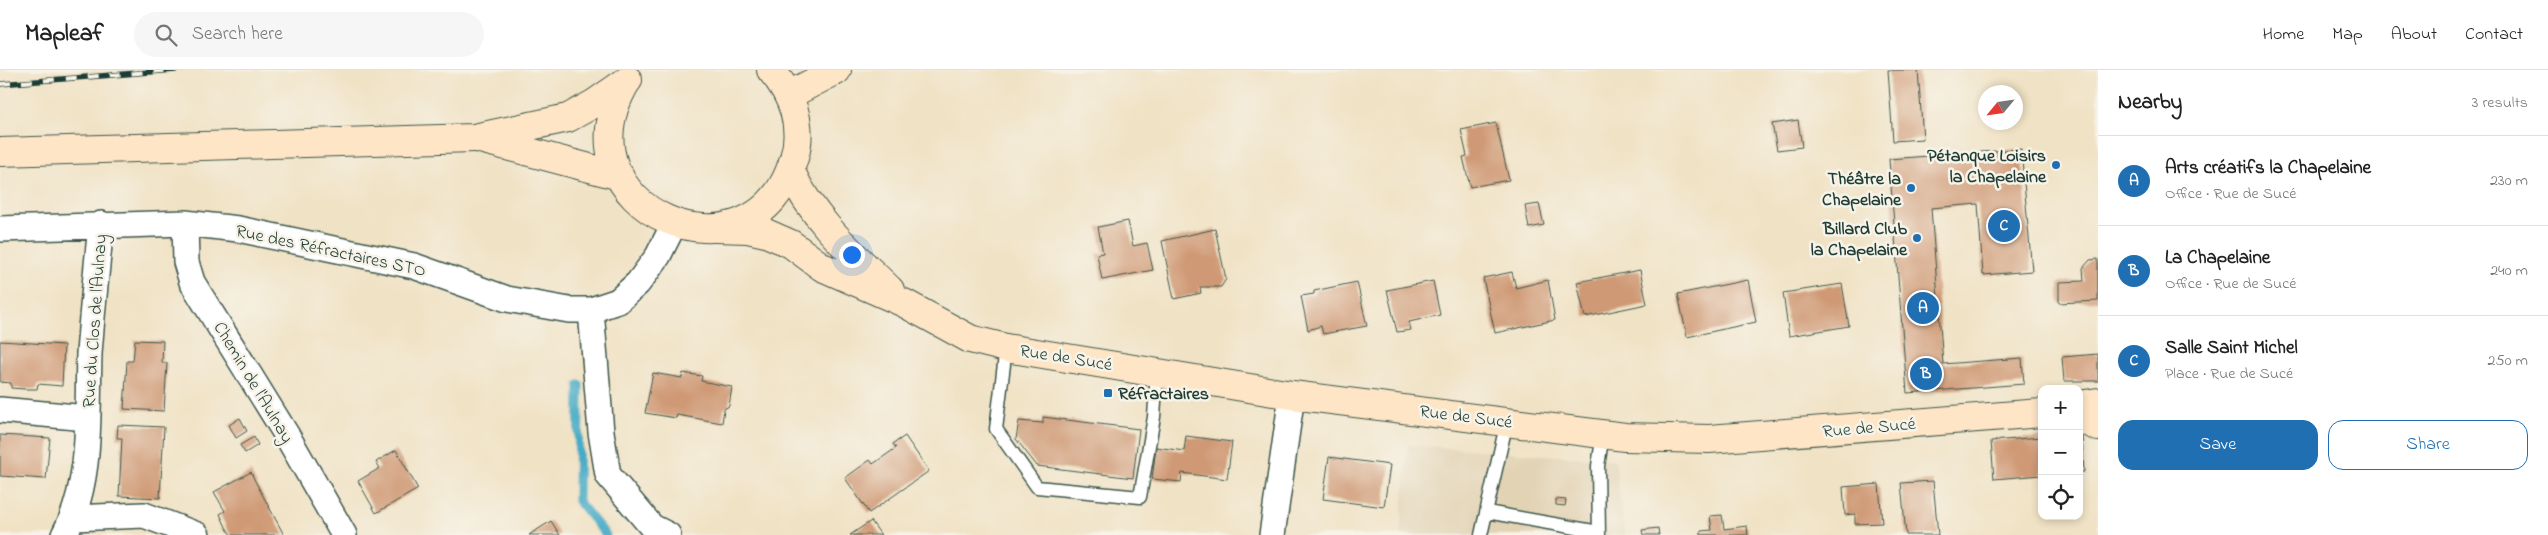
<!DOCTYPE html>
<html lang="en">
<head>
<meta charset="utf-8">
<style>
  :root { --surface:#fff; --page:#f6f6f6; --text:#222; --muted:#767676; --line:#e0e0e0; --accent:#1f6fb2 }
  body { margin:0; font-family:"Indie Flower",sans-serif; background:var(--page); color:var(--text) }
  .controls { position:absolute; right:15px; bottom:15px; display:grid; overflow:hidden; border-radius:10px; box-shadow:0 2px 8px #0003 }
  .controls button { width:45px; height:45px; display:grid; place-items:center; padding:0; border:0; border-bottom:1px solid var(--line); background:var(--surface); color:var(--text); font:25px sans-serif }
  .compass { position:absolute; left:1978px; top:15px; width:45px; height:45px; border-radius:50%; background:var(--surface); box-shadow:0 2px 8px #0003; rotate:241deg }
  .you { position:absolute; left:851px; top:184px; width:18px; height:18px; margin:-12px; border:4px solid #fff; border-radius:50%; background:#1a73e8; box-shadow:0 0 0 8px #1a73e833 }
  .badge { display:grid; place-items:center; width:32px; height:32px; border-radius:50%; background:var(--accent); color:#fff; font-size:16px; font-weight:700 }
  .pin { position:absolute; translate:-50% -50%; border:2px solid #fff; box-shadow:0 1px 5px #0006 }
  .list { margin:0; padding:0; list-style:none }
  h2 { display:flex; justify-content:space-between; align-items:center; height:65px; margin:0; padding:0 20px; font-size:21px }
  h2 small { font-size:16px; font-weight:400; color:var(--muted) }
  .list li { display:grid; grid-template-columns:32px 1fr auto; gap:15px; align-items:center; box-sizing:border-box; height:90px; padding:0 20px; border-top:1px solid var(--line) }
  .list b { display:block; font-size:19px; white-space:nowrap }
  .list p { margin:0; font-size:16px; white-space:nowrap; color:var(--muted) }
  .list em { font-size:16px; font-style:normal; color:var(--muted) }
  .actions { display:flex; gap:10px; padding:15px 20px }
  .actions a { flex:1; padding:11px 0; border:1px solid var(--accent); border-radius:15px; text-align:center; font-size:18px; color:var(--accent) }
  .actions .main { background:var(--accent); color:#fff }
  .icon { flex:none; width:28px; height:28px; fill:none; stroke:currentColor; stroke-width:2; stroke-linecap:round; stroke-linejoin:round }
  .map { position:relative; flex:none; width:2098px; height:465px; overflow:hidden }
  header { display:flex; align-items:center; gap:30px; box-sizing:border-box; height:70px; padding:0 25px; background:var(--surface); border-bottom:1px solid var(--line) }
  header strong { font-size:24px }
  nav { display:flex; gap:28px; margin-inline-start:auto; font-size:18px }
  .search { width:350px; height:45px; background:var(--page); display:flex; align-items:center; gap:12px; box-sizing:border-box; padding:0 18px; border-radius:28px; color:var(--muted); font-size:19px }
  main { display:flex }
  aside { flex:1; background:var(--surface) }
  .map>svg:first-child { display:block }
  .built { fill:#e2d3b5 }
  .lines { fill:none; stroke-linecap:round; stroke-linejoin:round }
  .stream { stroke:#47acc6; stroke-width:9 }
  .building { fill:#cf9975 }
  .lane-casing { stroke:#3e564a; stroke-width:15 }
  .street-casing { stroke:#3e564a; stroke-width:28 }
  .secondary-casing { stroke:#3e564a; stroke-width:30 }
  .lane { stroke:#fff; stroke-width:12 }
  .street { stroke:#fff; stroke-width:25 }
  .secondary { stroke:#fee5c5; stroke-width:28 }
  .rail-casing { stroke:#1f3d34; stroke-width:5.5 }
  .rail { stroke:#f7f3e8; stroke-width:4; stroke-dasharray:11; stroke-linecap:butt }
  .poi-dot { fill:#1f6fb2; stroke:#f7f3e8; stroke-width:2 }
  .labels { text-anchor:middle; stroke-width:5; stroke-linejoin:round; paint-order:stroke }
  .poi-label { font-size:18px; font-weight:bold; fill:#1f3d34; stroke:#f7f3e8; text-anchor:end }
  .street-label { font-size:18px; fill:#1f3d34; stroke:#f7f3e8 }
</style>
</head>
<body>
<header>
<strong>Mapleaf</strong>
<div class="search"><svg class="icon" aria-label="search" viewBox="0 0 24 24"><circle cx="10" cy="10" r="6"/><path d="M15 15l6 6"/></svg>Search here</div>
<nav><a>Home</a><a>Map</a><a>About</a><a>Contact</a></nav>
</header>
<main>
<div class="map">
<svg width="2098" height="465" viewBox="0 0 2098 465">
  <rect width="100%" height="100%" fill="#f7f3e8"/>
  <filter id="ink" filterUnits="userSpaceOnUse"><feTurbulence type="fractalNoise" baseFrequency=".02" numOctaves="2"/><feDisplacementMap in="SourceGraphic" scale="10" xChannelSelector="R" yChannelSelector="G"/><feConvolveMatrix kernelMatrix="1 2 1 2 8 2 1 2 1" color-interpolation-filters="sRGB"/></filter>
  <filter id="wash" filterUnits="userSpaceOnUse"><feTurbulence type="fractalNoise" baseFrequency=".0096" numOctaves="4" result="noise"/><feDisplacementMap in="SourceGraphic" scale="20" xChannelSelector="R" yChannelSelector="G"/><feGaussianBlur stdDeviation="1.12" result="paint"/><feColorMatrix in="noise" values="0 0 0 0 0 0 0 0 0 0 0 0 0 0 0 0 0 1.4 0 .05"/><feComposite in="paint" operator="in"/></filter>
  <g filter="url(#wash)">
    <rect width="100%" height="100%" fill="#f0e2c5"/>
    <path class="built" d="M 1408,375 L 1615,390 L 1625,465 L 1400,465 Z"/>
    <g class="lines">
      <path class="stream" d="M 579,315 L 578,431 L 606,465"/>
    </g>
    <g id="blocks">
      <path class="building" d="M 1888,0 L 1918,0 L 1923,69 L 1893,71 Z
        M 1798,50 L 1802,77 L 1777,80 L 1772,54 Z
        M 1496,53 L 1509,110 L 1470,117 L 1463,87 L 1467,86 L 1461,60 Z
        M 2021,79 L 2032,201 L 1983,205 L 1978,134 L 1931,138 L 1943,294 L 2022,288 L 2024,314 L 1907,323 L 1889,89 Z
        M 1539,134 L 1544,155 L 1529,158 L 1525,136 Z
        M 1128,151 L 1133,176 L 1147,173 L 1153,200 L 1102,210 L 1097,184 L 1103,183 L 1098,157 Z
        M 1215,159 L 1226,209 L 1221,217 L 1200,217 L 1201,223 L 1174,229 L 1162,171 Z
        M 2098,189 L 2098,231 L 2059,233 L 2059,212 L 2084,211 L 2083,198 L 2090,190 Z
        M 1640,200 L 1647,234 L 1585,247 L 1577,212 Z
        M 1512,202 L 1516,218 L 1548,210 L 1555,250 L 1495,263 L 1483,208 Z
        M 1748,210 L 1756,252 L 1687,267 L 1678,224 Z
        M 1433,211 L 1440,245 L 1409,252 L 1411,260 L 1397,262 L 1387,220 Z
        M 1357,212 L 1367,256 L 1323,264 L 1321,256 L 1308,260 L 1301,226 L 1314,224 L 1314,221 Z
        M 1842,214 L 1849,256 L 1789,266 L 1783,223 Z
        M 135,270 L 163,271 L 162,293 L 167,293 L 164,341 L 124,339 L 127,291 L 133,291 Z
        M 0,271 L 64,275 L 62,316 L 38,314 L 37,319 L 24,319 L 11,318 L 11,313 L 0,312 Z
        M 2098,284 L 2098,311 L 2064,311 L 2062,287 Z
        M 653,303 L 682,308 L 683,303 L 702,306 L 701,311 L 732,317 L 729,336 L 724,339 L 722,353 L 677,345 L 676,348 L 645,343 Z
        M 1043,347 L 1139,359 L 1133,408 L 1037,396 L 1016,369 L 1019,351 L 1043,353 Z
        M 240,348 L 247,361 L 236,368 L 229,355 Z
        M 118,355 L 164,357 L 160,428 L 119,426 L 122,368 L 117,368 Z
        M 0,365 L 50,368 L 46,409 L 0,406 Z
        M 2079,365 L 2082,365 L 2084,402 L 2079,402 Z
        M 905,366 L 929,401 L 869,443 L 845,408 L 870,390 L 873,394 L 896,378 L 893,374 Z
        M 1186,366 L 1232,372 L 1227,409 L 1182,403 L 1181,412 L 1152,409 L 1156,377 L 1184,381 Z
        M 254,367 L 258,375 L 245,383 L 240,375 Z
        M 2042,367 L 2042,405 L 1994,409 L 1991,371 Z
        M 396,380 L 418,419 L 376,443 L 358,411 L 380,398 L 376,392 Z
        M 1329,387 L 1390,395 L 1384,437 L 1323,429 Z
        M 251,402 L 254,409 L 284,465 L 231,465 L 226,457 L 220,444 L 225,441 L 214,422 Z
        M 1933,411 L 1938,465 L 1906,465 L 1901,413 Z
        M 1879,414 L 1882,453 L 1855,454 L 1855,444 L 1845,445 L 1843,417 Z
        M 1556,429 L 1566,430 L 1565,436 L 1556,435 Z
        M 1722,445 L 1724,459 L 1747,456 L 1748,465 L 1701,465 L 1701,461 L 1712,460 L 1710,446 Z
        M 551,451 L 560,465 L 529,465 Z
        M 871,451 L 881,465 L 850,465 Z
        M 1658,458 L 1659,465 L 1643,465 L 1642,460 Z"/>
    </g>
  </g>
  <g filter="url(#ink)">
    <use href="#blocks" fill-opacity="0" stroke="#3e564a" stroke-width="1"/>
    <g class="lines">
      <defs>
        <path id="lane" d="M 1006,278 L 996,359 L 1037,417 L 1140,427 L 1154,347 L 1157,302
          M 1487,442 L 1599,462
          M 1481,465 L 1507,351
          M 1599,465 L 1598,396 L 1603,364"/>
        <path id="street" d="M 185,153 L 186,192 L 192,212 L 286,364 L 344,465
          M 0,159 L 185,153 L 238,159 L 414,196 L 507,229 L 569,240 L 591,240 L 618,231 L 638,213 L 658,186 L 674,154
          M 591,240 L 601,362 L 608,405 L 652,457 L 668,465
          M 0,340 L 87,348
          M 73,448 L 144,445 L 197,465
          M 64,465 C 93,412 87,343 89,284 C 92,241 97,198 101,154
          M 1272,465 L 1292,325"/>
        <path id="secondary" d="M 627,11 C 549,139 755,226 794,88 C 804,56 792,24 771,0
          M 789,25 L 837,0
          M 480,69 L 620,106
          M 0,82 L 474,68 L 568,48 L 595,33 L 628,10
          M 791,102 C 813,150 853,184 890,220
          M 715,158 L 748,159 L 766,163 L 791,174 L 822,197 L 904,233 L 970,269 L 1006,278 L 1292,325 L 1625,367 L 1709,369 L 2042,343
          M 2079,335 L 2098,332
          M 2079,348 L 2098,357"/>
      </defs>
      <use href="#lane" class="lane-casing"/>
      <use href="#street" class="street-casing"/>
      <use href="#secondary" class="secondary-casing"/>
      <use href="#lane" class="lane"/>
      <use href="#street" class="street"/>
      <use href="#secondary" class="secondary"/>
      <defs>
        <path id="rail" d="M 0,14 L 175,0"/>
      </defs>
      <use href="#rail" class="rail-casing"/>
      <use href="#rail" class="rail"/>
    </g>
  </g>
  <g class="poi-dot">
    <circle cx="2056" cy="95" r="5"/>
    <circle cx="1911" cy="118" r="5"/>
    <circle cx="1917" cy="168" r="5"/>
    <rect x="1103" y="318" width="10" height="10" rx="2.5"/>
  </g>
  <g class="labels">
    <g class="poi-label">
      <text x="2046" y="91">Pétanque Loisirs<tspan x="2046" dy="21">la Chapelaine</tspan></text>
      <text x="1901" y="114">Théâtre la<tspan x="1901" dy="21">Chapelaine</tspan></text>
      <text x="1907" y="164">Billard Club<tspan x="1907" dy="21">la Chapelaine</tspan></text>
      <text x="1118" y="329" text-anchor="start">Réfractaires</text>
    </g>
    <g class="street-label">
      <text transform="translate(331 180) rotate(12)" y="6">Rue des Réfractaires STO</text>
      <text transform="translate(94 251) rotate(-86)" y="6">Rue du Clos de l'Aulnay</text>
      <text transform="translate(1066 287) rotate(9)" y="6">Rue de Sucé</text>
      <text transform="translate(254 312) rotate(59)" y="6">Chemin de l'Aulnay</text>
      <text transform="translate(1466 346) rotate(7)" y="6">Rue de Sucé</text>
      <text transform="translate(1869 357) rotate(-5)" y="6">Rue de Sucé</text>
    </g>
  </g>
</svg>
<div class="controls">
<button>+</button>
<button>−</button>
<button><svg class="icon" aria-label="locate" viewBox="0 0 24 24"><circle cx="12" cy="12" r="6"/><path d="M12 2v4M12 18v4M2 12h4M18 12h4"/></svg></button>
</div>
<svg class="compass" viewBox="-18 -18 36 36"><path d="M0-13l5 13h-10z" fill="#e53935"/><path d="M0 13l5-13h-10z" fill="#767676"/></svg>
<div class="you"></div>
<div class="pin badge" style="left:1923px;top:238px">A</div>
<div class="pin badge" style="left:1926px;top:304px">B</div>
<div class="pin badge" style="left:2004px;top:156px">C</div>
</div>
<aside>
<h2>Nearby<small>3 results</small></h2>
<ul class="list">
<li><span class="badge">A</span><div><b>Arts créatifs la Chapelaine</b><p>Office · Rue de Sucé</p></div><em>230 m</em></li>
<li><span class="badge">B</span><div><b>La Chapelaine</b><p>Office · Rue de Sucé</p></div><em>240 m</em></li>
<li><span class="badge">C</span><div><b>Salle Saint Michel</b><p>Place · Rue de Sucé</p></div><em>250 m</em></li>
</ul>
<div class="actions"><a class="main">Save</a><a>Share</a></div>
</aside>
</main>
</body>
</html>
